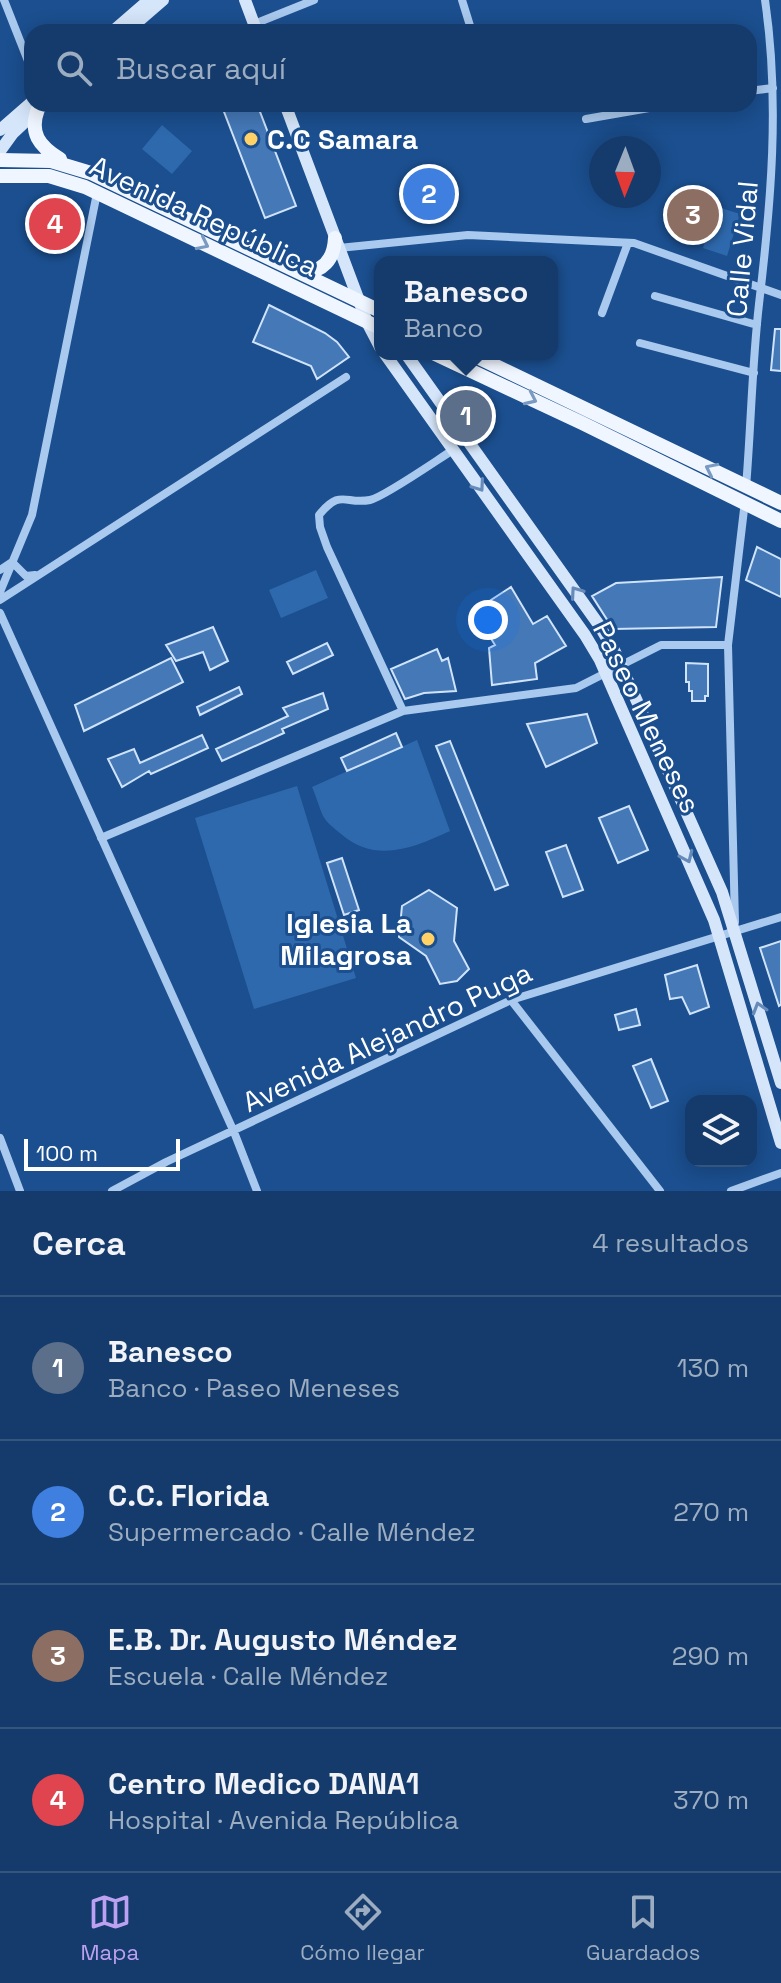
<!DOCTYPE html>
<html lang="es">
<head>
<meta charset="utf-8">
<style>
  :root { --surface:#143b6b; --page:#1d4271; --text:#f1f3f6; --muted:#9dadc1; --line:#33557e; --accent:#bca0f2 }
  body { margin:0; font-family:"Space Grotesk",sans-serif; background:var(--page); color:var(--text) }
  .controls { position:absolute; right:24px; bottom:24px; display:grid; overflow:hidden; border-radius:16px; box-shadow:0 4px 20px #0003 }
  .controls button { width:72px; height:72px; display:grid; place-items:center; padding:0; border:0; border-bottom:2px solid var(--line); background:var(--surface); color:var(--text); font:40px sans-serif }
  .compass { position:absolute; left:589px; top:136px; width:72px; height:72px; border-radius:50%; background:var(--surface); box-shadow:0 4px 20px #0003; rotate:181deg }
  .scale { position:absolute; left:24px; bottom:20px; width:156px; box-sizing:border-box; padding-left:8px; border:4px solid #fff; border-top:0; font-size:22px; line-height:28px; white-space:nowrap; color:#fff; -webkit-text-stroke:6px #1b4f8f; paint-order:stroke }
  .you { position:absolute; left:488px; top:620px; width:28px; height:28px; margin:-20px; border:6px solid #fff; border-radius:50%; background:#1a73e8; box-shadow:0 0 0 12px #1a73e833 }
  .badge { display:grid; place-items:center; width:52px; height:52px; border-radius:50%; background:var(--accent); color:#fff; font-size:26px; font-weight:700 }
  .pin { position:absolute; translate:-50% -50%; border:4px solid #fff; box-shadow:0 2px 8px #0006 }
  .popup { position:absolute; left:374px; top:256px; width:184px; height:104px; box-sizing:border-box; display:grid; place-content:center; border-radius:16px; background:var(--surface); filter:drop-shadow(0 2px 6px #0005); font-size:26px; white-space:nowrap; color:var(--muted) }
  .popup b { font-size:30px; color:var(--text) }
  .popup::after { content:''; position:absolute; left:50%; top:100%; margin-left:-16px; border:16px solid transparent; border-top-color:var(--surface) }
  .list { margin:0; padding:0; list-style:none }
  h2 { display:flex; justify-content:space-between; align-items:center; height:104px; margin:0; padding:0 32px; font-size:34px }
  h2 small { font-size:26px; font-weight:400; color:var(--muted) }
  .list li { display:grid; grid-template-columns:52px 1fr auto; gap:24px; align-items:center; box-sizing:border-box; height:144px; padding:0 32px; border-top:2px solid var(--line) }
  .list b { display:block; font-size:30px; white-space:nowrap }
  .list p { margin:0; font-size:26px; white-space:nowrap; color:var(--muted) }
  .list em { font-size:26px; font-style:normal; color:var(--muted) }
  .icon { flex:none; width:44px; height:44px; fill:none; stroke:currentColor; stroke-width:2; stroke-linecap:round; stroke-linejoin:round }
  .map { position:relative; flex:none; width:781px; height:1191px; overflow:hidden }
  .search { position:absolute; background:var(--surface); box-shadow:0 4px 20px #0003; left:24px; right:24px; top:24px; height:88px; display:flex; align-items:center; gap:20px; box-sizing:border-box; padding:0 28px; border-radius:24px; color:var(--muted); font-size:30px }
  .sheet { height:680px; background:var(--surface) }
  nav { display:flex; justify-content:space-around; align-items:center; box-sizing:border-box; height:112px; border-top:2px solid var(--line); background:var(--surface); font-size:22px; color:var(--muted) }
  nav a { display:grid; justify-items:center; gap:4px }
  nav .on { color:var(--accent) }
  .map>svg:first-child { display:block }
  .green { fill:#2e69ad }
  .building { fill:#4478b7; stroke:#cfe3fa; stroke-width:2 }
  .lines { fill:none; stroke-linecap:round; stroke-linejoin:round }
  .street { stroke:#a9c9ee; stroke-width:8 }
  .secondary { stroke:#d6e6fa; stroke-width:12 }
  .primary { stroke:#f0f6ff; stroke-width:14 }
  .oneway { stroke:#7b9ac1 }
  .oneway2 { stroke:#668bba }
  .poi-dot { fill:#ffd166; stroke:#1b4f8f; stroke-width:3 }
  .labels { text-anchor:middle; stroke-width:6; stroke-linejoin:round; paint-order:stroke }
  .poi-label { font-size:28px; font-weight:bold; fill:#fff; stroke:#1b4f8f; text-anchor:start }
  .street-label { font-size:28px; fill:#fff; stroke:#1b4f8f }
</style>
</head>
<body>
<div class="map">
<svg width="781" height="1191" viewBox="0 0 781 1191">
  <rect width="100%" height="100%" fill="#1b4f8f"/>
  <path class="green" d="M 162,125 L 192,151 L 172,174 L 142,149 Z
    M 715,206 L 740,214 L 727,256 L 703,248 Z
    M 316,570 L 328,598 L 281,618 L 269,590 Z
    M 417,740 L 450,831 C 413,848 376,864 341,834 C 334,828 327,823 323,816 C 319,807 316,796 312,787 Z
    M 297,786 L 356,978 L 254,1009 L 195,818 Z"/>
  <path class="building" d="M 221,104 L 257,104 L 296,206 L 265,218 Z
    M 47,204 L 75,217 L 64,242 L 35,232 Z
    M 269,305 L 325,333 L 337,342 L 349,357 L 317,379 L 311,366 L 253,342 Z
    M 775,329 L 781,329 L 781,371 L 771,370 Z
    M 757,547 L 781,559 L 781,597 L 746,580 Z
    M 722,577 L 716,627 L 613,629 L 592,596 L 616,583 Z
    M 511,587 L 533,624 L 547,616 L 566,646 L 535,663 L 537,679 L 492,685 L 489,648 L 495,645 L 474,611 Z
    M 213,627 L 228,661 L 210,670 L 203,652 L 176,661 L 166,645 Z
    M 327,643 L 333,655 L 293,674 L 287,662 Z
    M 437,649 L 442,661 L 448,658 L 456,691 L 424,693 L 405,699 L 391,669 Z
    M 171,658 L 183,682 L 84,731 L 75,705 Z
    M 686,663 L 708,664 L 708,696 L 705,696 L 705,701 L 692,701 L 692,691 L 689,691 L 689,682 L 686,682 Z
    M 239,687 L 242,694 L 200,715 L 197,707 Z
    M 323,693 L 328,709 L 282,729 L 284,733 L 222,761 L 216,749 L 288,716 L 283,708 Z
    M 587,714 L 597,743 L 546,767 L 527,724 Z
    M 396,733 L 402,747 L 347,771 L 341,758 Z
    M 202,735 L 208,748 L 151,774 L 149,771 L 122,787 L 108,759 L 134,749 L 140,763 Z
    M 450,741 L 508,885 L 495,890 L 436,746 Z
    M 629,806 L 648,850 L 618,863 L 599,818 Z
    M 566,845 L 583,890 L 563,897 L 546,852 Z
    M 342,858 L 359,910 L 344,915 L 327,863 Z
    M 429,890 L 457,908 L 454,941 L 469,969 L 457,981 L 440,984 L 426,956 L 399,937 L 402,906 Z
    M 781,941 L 781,1005 L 779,1006 L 760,948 Z
    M 697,965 L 709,1007 L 690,1014 L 682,997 L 670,999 L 665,975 Z
    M 636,1009 L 640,1025 L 619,1030 L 615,1015 Z
    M 651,1059 L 668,1101 L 651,1108 L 633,1066 Z"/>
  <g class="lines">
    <path class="street" d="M 4,0 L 32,71
      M 462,0 L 472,32
      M 254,24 L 314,0
      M 749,91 L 773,88
      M 586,119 L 672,104
      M 339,248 L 468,235 L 634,243 L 781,295
      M 655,296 L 757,325
      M 602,313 L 628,243
      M 640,343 L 754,373
      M 746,487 C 751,427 752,365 759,304 C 771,203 780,102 765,0
      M 0,570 L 12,562 L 26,576 L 35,575
      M 0,592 L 32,515 L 97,193
      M 0,600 L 346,377
      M 0,613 L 234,1132 L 257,1191
      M 403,711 L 327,547 L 320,527 L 319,515 C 341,488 345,505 370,500 C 384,497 437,460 453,450
      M 101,838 L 403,711 L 576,688 L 661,645 L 728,645
      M 735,922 L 728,645 L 745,501
      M 511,1000 L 660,1191
      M 0,1138 L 20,1191
      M 112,1191 L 166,1162 L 511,1000 L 781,917
      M 731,1191 L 781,1173"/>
    <path class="secondary" d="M 245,0 L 257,32
      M 112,32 L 149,0
      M 126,32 L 163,0
      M 285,104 L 367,322 L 380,347
      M 0,130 L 32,102
      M 0,151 L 13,133 L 44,104
      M 385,354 L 585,635 L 600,660 L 714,920 L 781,1143
      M 406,354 L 599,625 L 615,652 L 722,892 L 781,1083"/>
    <path class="primary" d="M 38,109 C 29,133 39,146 60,159
      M 0,160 L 51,161 L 91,173 L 380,311
      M 0,176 L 49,176 L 85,187 L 380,328
      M 301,272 C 323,273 334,259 335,238
      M 435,354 L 582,423 L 781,521
      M 471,354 L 781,503"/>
  </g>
  <defs><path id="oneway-chevron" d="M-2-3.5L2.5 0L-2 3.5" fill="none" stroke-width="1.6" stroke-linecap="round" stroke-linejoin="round" transform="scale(2)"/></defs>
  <g class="oneway">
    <use href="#oneway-chevron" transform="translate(203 244) rotate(26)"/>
    <use href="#oneway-chevron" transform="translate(531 399) rotate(25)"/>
    <use href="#oneway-chevron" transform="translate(711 469) rotate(-154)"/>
  </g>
  <g class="oneway2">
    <use href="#oneway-chevron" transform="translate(479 486) rotate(55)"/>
    <use href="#oneway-chevron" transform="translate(576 592) rotate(-125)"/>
    <use href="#oneway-chevron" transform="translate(687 857) rotate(66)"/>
    <use href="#oneway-chevron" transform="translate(759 1008) rotate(-107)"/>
  </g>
  <g class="poi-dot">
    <circle cx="251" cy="139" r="8"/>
    <circle cx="428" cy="939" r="8"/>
  </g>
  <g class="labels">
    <g class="poi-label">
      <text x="267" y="149">C.C Samara</text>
      <text x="412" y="933" text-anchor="end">Iglesia La<tspan x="412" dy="32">Milagrosa</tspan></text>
    </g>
    <g class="street-label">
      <text transform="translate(204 216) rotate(25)" y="10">Avenida República</text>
      <text transform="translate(742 249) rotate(-85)" y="10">Calle Vidal</text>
      <text transform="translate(647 717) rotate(64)" y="10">Paseo Meneses</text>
      <text transform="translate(387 1037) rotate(-25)" y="10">Avenida Alejandro Puga</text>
    </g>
  </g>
</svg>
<div class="controls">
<button><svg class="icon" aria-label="layers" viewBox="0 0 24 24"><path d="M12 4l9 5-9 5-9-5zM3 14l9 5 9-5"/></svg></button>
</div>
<svg class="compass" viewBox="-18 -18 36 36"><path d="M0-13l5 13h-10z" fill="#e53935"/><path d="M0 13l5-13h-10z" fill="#9dadc1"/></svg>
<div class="scale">100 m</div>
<div class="you"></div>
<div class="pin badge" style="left:466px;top:416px;background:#5c6f8a">1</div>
<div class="popup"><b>Banesco</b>Banco</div>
<div class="pin badge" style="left:429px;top:194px;background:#3f7fe0">2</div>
<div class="pin badge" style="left:693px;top:215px;background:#8d6e63">3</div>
<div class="pin badge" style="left:55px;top:224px;background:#e0444e">4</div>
<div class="search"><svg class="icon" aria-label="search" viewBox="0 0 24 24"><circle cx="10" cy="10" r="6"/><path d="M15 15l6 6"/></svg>Buscar aquí</div>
</div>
<section class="sheet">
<h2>Cerca<small>4 resultados</small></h2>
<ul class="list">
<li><span class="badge" style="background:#5c6f8a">1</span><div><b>Banesco</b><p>Banco · Paseo Meneses</p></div><em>130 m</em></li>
<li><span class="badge" style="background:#3f7fe0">2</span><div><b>C.C. Florida</b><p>Supermercado · Calle Méndez</p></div><em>270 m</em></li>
<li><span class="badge" style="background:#8d6e63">3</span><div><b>E.B. Dr. Augusto Méndez</b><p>Escuela · Calle Méndez</p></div><em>290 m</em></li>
<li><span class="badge" style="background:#e0444e">4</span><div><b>Centro Medico DANA1</b><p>Hospital · Avenida República</p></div><em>370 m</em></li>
</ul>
</section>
<nav>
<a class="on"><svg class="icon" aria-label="map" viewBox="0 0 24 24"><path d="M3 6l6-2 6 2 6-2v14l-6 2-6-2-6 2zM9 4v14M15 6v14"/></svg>Mapa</a>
<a><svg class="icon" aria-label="directions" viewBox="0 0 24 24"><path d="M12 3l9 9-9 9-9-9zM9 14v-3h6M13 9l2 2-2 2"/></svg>Cómo llegar</a>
<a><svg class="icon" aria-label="saved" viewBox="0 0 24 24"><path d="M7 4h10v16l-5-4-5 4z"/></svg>Guardados</a>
</nav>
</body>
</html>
